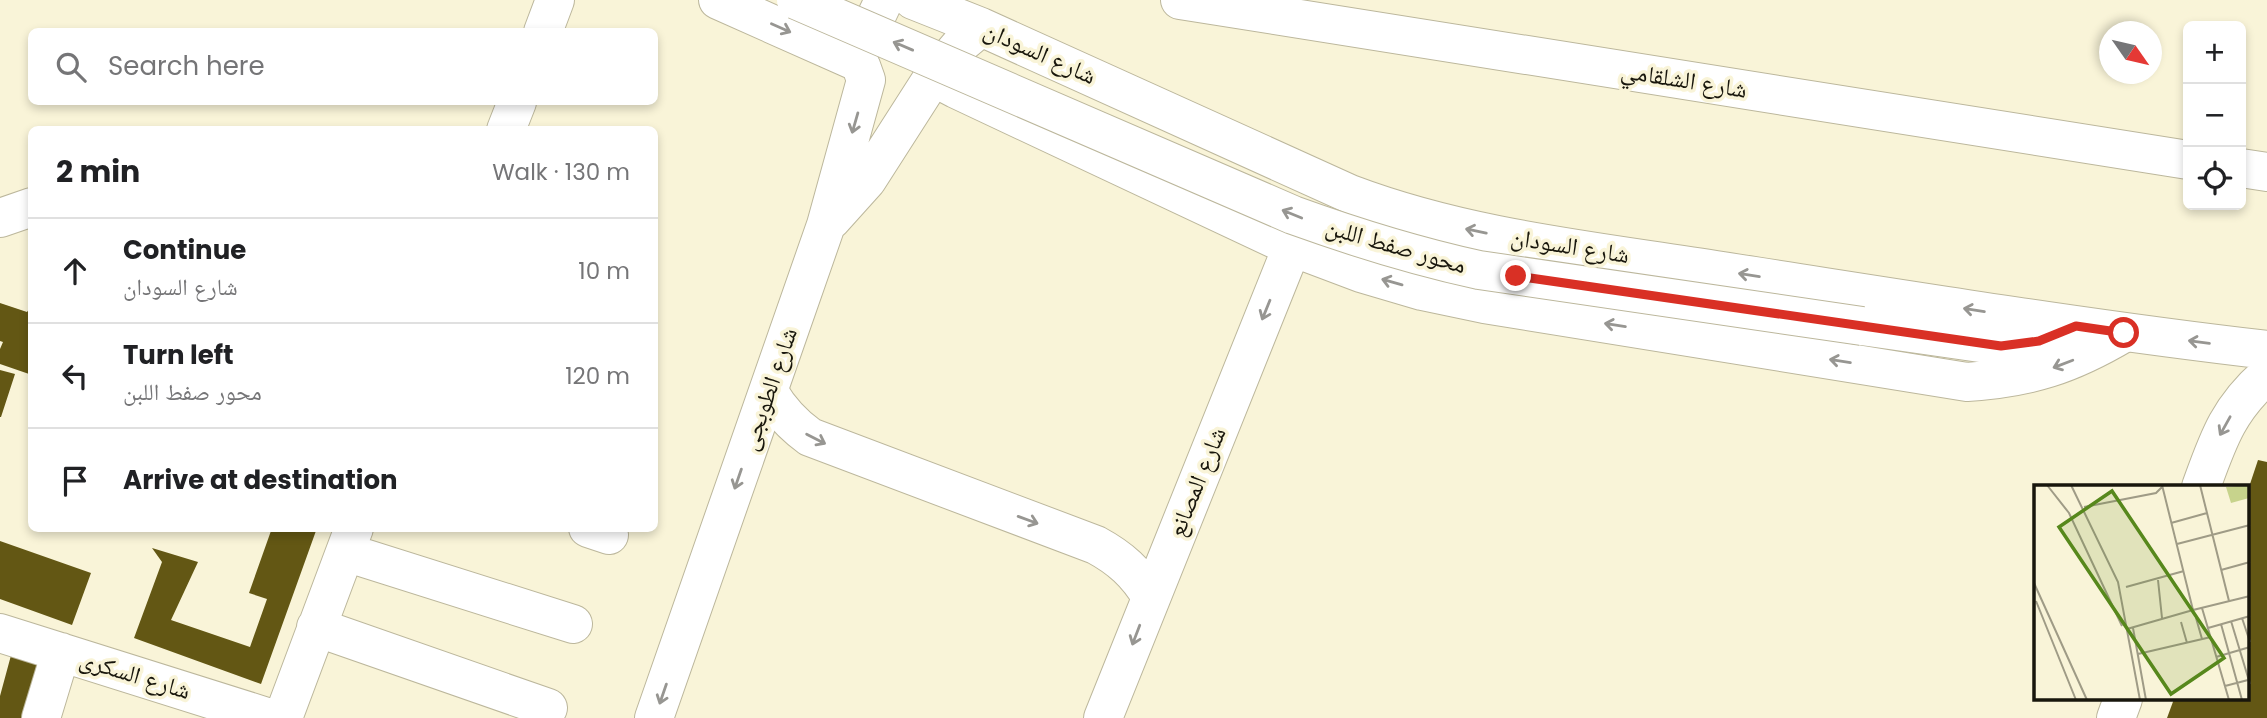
<!DOCTYPE html>
<html lang="en">
<head>
<meta charset="utf-8">
<style>
  :root { --surface:#fff; --page:#f6f6f6; --text:#202124; --muted:#757577; --line:#e0e0e0 }
  body { margin:0; font-family:Poppins,"Noto Naskh Arabic",sans-serif; background:var(--page); color:var(--text) }
  .controls { position:absolute; right:21px; top:21px; display:grid; overflow:hidden; border-radius:10px; box-shadow:0 4px 10px #0003 }
  .controls button { width:63px; height:63px; display:grid; place-items:center; padding:0; border:0; border-bottom:2px solid var(--line); background:var(--surface); color:var(--text); font:35px sans-serif }
  .compass { position:absolute; left:2099px; top:21px; width:63px; height:63px; border-radius:50%; background:var(--surface); box-shadow:0 4px 10px #0003; rotate:124deg }
  .stop { position:absolute; width:21px; height:21px; margin:-16px; border:5px solid #d93025; border-radius:50%; background:#fff }
  .stop.end { background:#d93025; border-color:#fff; box-shadow:0 2px 7px #0008 }
  .list { margin:0; padding:0; list-style:none }
  h2 { display:flex; justify-content:space-between; align-items:center; height:91px; margin:0; padding:0 28px; font-size:30px }
  h2 small { font-size:23px; font-weight:400; color:var(--muted) }
  .list li { display:grid; grid-template-columns:46px 1fr auto; gap:21px; align-items:center; box-sizing:border-box; height:105px; padding:0 28px; border-top:2px solid var(--line) }
  .list b { display:block; font-size:26px; white-space:nowrap }
  .list p { margin:0; font-size:23px; white-space:nowrap; color:var(--muted) }
  .list em { font-size:23px; font-style:normal; color:var(--muted) }
  .icon { flex:none; width:38px; height:38px; fill:none; stroke:currentColor; stroke-width:2; stroke-linecap:round; stroke-linejoin:round }
  .map { position:relative; flex:none; width:2267px; height:718px; overflow:hidden }
  .search { position:absolute; background:var(--surface); box-shadow:0 4px 10px #0003; left:28px; top:28px; width:630px; height:77px; display:flex; align-items:center; gap:18px; box-sizing:border-box; padding:0 24px; border-radius:10px; color:var(--muted); font-size:26px }
  .panel { position:absolute; background:var(--surface); box-shadow:0 4px 10px #0003; left:28px; top:126px; width:630px; height:406px; border-radius:10px }
  .map>svg:first-child { display:block }
  .building { fill:#635714 }
  .lines { fill:none; stroke-linecap:round; stroke-linejoin:round }
  .minor-casing { stroke:#bcb79c; stroke-width:40 }
  .major-casing { stroke:#bcb79c; stroke-width:40 }
  .minor { stroke:#fff; stroke-width:38 }
  .major { stroke:#fff; stroke-width:38 }
  .major-bridge-casing { stroke:#bcb79c; stroke-width:40; stroke-linecap:butt }
  .major-bridge { stroke:#fff; stroke-width:38 }
  .oneway { stroke:#979692 }
  .route { stroke:#d93025; stroke-width:9 }
  .labels { text-anchor:middle; stroke-width:7; stroke-linejoin:round; paint-order:stroke }
  .street-label { font-size:24px; fill:#18160c; stroke:#f9f4d8 }
  .inset-road { fill:none; stroke:#9f9b86; stroke-width:2 }
  .view { fill:#57881c; fill-opacity:0.15; stroke:#57881c; stroke-width:3.5 }
  .inset-edge { fill:none; stroke:#18160c; stroke-width:3.5 }
</style>
</head>
<body>
<div class="map">
<svg width="2267" height="718" viewBox="0 0 2267 718">
  <rect width="100%" height="100%" fill="#f9f4d8"/>
  <path class="building" d="M 0,303 L 27,312 L 32,305 L 32,375 L 0,364 L 0,349 L 3,342 L 0,341 Z
    M 0,370 L 15,374 L 1,417 L 0,417 Z
    M 2258,460 L 2267,462 L 2267,718 L 2167,718 L 2174,699 L 2248,699 L 2248,490 Z
    M 272,528 L 317,528 L 261,684 L 134,638 L 162,562 L 152,548 L 198,562 L 171,620 L 250,647 L 267,599 L 249,593 Z
    M 0,541 L 91,573 L 72,625 L 0,599 Z
    M 13,648 L 33,654 L 44,683 L 30,718 L 0,718 L 0,696 Z"/>
  <g class="lines">
    <defs>
      <path id="minor" d="M 1180,0 L 2188,160
        M 543,32 L 555,0
        M 933,77 L 956,89 L 1292,247 L 1361,273 L 1422,291 L 1484,304 L 1967,382 C 2030,378 2070,365 2124,333
        M 506,130 L 517,102
        M 2241,168 L 2267,172
        M 0,218 L 32,207
        M 769,392 C 780,411 792,424 810,437 L 1096,545 C 1120,558 1137,573 1151,597
        M 588,528 L 609,535
        M 345,552 L 573,624
        M 316,627 L 548,708
        M 0,633 L 270,718
        M 41,718 L 61,652
        M 283,718 L 354,528
        M 1103,718 L 1292,247"/>
      <path id="major" d="M 913,0 L 981,27 L 1350,194 C 1469,239 1597,251 1722,271 C 1904,299 2085,329 2267,350
        M 855,61 L 884,0
        M 831,220 L 867,180 L 933,77 L 963,42 L 981,27
        M 1862,326 L 2001,346 L 2039,341 L 2071,329
        M 2201,487 C 2218,440 2228,409 2267,375
        M 654,718 L 826,225 L 866,80 L 861,66 L 855,61 L 718,0
        M 2116,718 L 2123,699"/>
    </defs>
    <use href="#minor" class="minor-casing"/>
    <use href="#major" class="major-casing"/>
    <use href="#minor" class="minor"/>
    <use href="#major" class="major"/>
    <defs>
      <path id="major-bridge" d="M 796,0 L 1293,215 C 1354,237 1415,256 1479,270 L 1862,326"/>
    </defs>
    <use href="#major-bridge" class="major-bridge-casing"/>
    <use href="#major-bridge" class="major-bridge"/>
  </g>
  <defs><path id="oneway-shaft" d="M-6 0H5M1.5-3L5.5 0L1.5 3" fill="none" stroke-width="1.6" stroke-linecap="round" stroke-linejoin="round" transform="scale(1.75)"/></defs>
  <g class="oneway">
    <use href="#oneway-shaft" transform="translate(781 28) rotate(24)"/>
    <use href="#oneway-shaft" transform="translate(903 46) rotate(-157)"/>
    <use href="#oneway-shaft" transform="translate(855 123) rotate(106)"/>
    <use href="#oneway-shaft" transform="translate(1292 214) rotate(-158)"/>
    <use href="#oneway-shaft" transform="translate(1476 231) rotate(-168)"/>
    <use href="#oneway-shaft" transform="translate(1749 275) rotate(-171)"/>
    <use href="#oneway-shaft" transform="translate(1392 282) rotate(-164)"/>
    <use href="#oneway-shaft" transform="translate(1266 310) rotate(112)"/>
    <use href="#oneway-shaft" transform="translate(1974 310) rotate(-171)"/>
    <use href="#oneway-shaft" transform="translate(1615 325) rotate(-171)"/>
    <use href="#oneway-shaft" transform="translate(2199 342) rotate(-173)"/>
    <use href="#oneway-shaft" transform="translate(1840 361) rotate(-171)"/>
    <use href="#oneway-shaft" transform="translate(2063 364) rotate(159)"/>
    <use href="#oneway-shaft" transform="translate(2225 426) rotate(119)"/>
    <use href="#oneway-shaft" transform="translate(816 439) rotate(27)"/>
    <use href="#oneway-shaft" transform="translate(738 479) rotate(109)"/>
    <use href="#oneway-shaft" transform="translate(1028 520) rotate(20)"/>
    <use href="#oneway-shaft" transform="translate(1136 635) rotate(111)"/>
    <use href="#oneway-shaft" transform="translate(663 694) rotate(109)"/>
  </g>
  <g class="lines">
    <path class="route" d="M 1516,276 L 2001,346 L 2039,341 L 2076,326 L 2124,333"/>
  </g>
  <g class="labels">
    <g class="street-label">
      <text transform="translate(1040 53) rotate(24)" y="8">شارع السودان</text>
      <text transform="translate(1684 80) rotate(9)" y="8">شارع الشلقامي</text>
      <text transform="translate(1396 246) rotate(16)" y="8">محور صفط اللبن</text>
      <text transform="translate(1570 246) rotate(9)" y="8">شارع السودان</text>
      <text transform="translate(769 389) rotate(-71)" y="8">شارع الطوبجى</text>
      <text transform="translate(1197 482) rotate(-68)" y="8">شارع المصانع</text>
      <text transform="translate(135 675) rotate(17)" y="8">شارع السكرى</text>
    </g>
  </g>
  <g transform="translate(2034 485)">
    <rect width="215" height="215" fill="#f9f4d8"/>
    <path d="M 215,0 L 215,13 L 197,18 L 192,2 Z" fill="#c7d38c"/>
    <path class="inset-road" d="M 13,0 L 35,28 L 88,141M 37,0 L 84,97 L 106,215M 166,0 L 195,116M 50,22 L 122,8 L 128,2M 137,38 L 173,28M 143,59 L 216,40M 187,85 L 216,77M 124,95 L 128,133M 0,98 L 53,215M 92,102 L 150,86M 2,116 L 42,215M 168,123 L 195,215M 159,125 L 216,111M 162,133 L 168,154M 208,133 L 216,157M 197,136 L 216,199M 147,137 L 153,158M 187,139 L 208,215M 99,143 L 112,215M 174,143 L 216,131M 93,144 L 159,125 L 128,0M 104,169 L 177,152M 182,172 L 216,162M 191,201 L 214,195"/>
    <path class="view" d="M 78,6 L 190,173 L 137,209 L 25,42 Z"/>
    <rect width="215" height="215" class="inset-edge"/>
  </g>
</svg>
<div class="controls">
<button>+</button>
<button>−</button>
<button><svg class="icon" aria-label="locate" viewBox="0 0 24 24"><circle cx="12" cy="12" r="6"/><path d="M12 2v4M12 18v4M2 12h4M18 12h4"/></svg></button>
</div>
<svg class="compass" viewBox="-18 -18 36 36"><path d="M0-13l5 13h-10z" fill="#e53935"/><path d="M0 13l5-13h-10z" fill="#757577"/></svg>
<div class="stop" style="left:2124px;top:333px"></div>
<div class="stop end" style="left:1516px;top:276px"></div>
<div class="search"><svg class="icon" aria-label="search" viewBox="0 0 24 24"><circle cx="10" cy="10" r="6"/><path d="M15 15l6 6"/></svg>Search here</div>
<section class="panel">
<h2>2 min<small>Walk · 130 m</small></h2>
<ul class="list">
<li><svg class="icon" aria-label="ahead" viewBox="0 0 24 24"><path d="M12 20V5M6 11l6-6 6 6"/></svg><div><b>Continue</b><p>شارع السودان</p></div><em>10 m</em></li>
<li><svg class="icon" aria-label="left" viewBox="0 0 24 24"><path d="M17 20v-9H6M10 6l-5 5 5 5"/></svg><div><b>Turn left</b><p>محور صفط اللبن</p></div><em>120 m</em></li>
<li><svg class="icon" aria-label="arrive" viewBox="0 0 24 24"><path d="M6 21V4h12l-3 4 3 4H6"/></svg><div><b>Arrive at destination</b></div></li>
</ul>
</section>
</div>
</body>
</html>
